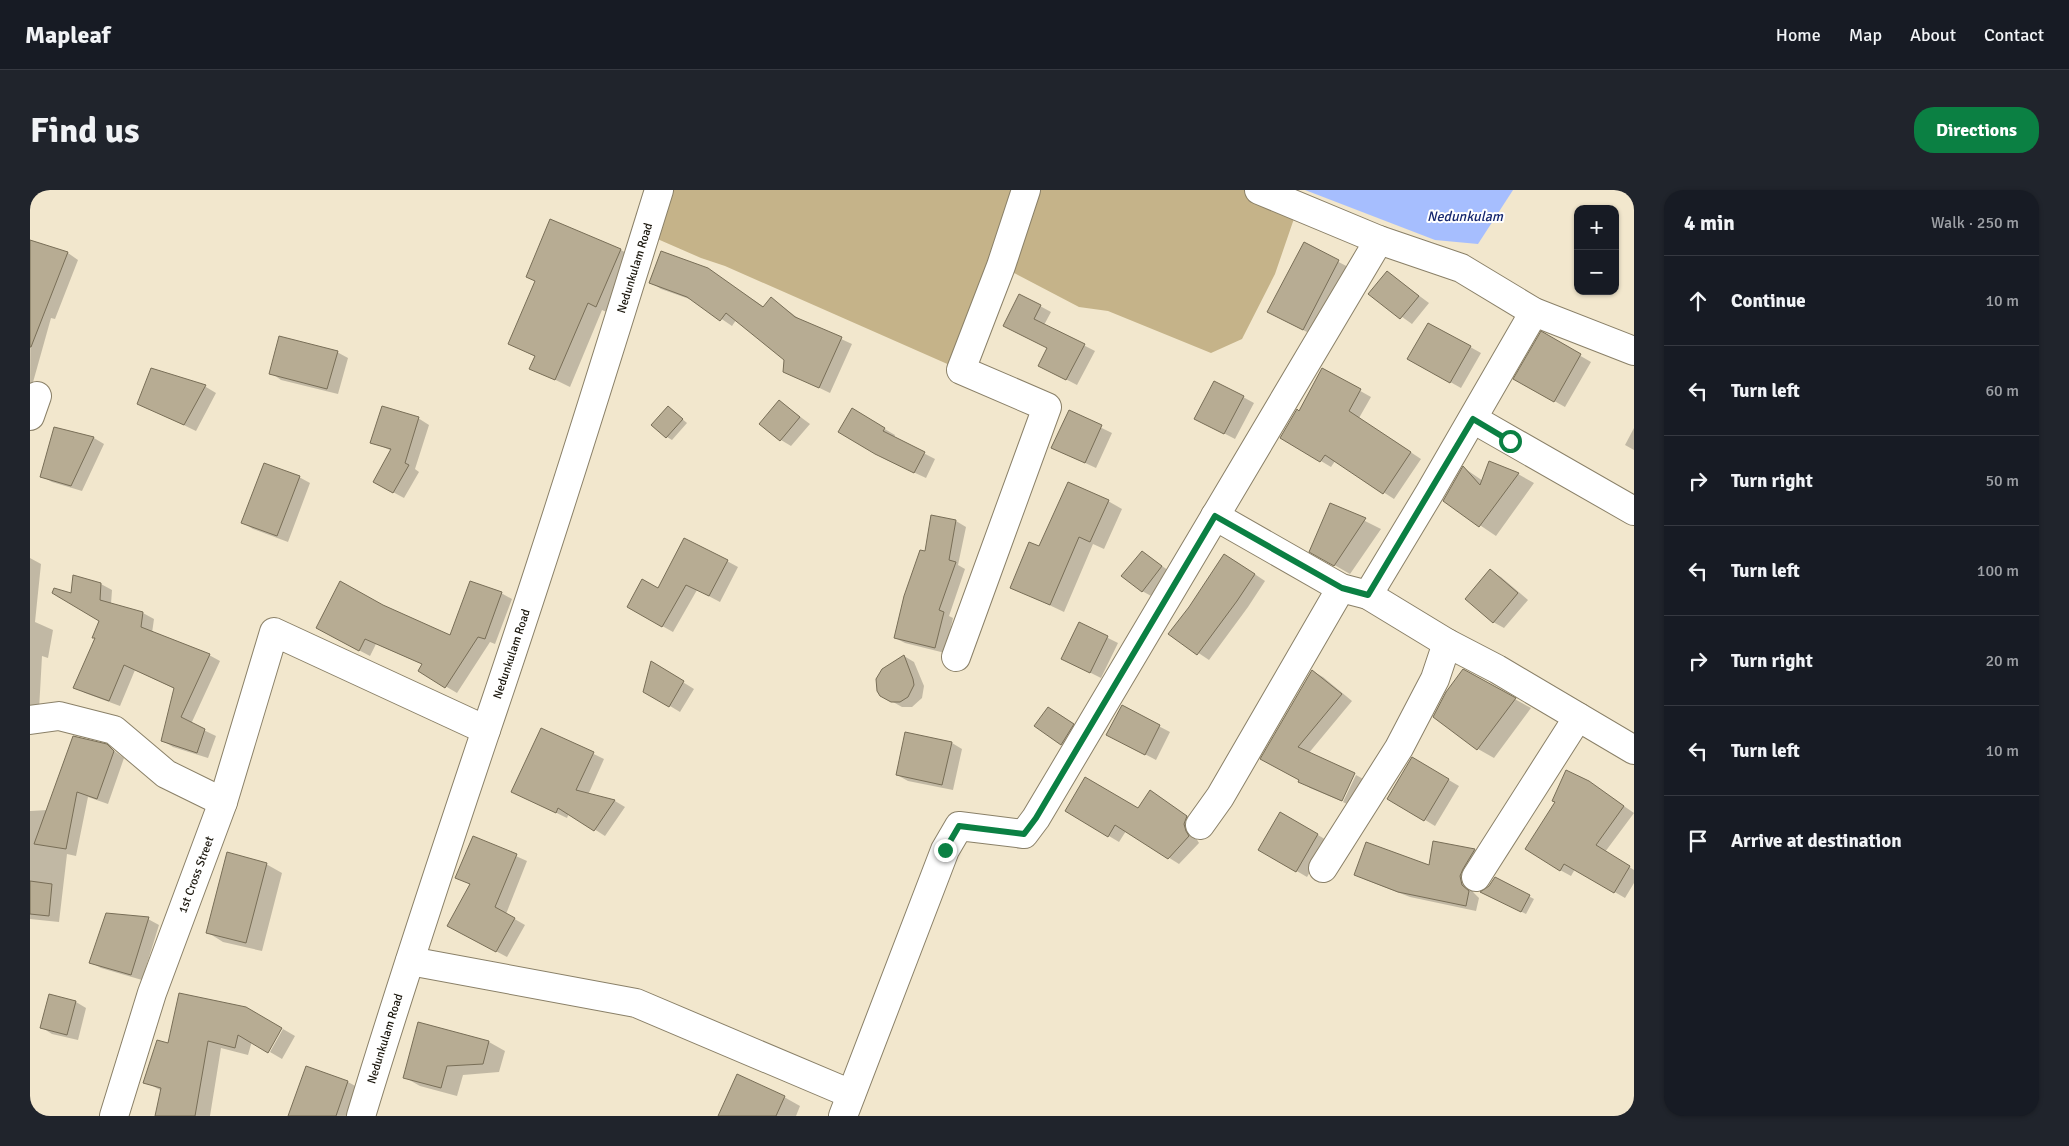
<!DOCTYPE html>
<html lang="en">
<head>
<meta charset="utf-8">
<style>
  :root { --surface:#171b24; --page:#20242c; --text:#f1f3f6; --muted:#9ea1a6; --line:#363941; --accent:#0b8043 }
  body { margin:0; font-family:Signika,sans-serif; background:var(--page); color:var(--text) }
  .controls { position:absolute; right:15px; top:15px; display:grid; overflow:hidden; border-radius:10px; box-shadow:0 1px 4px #0004 }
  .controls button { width:45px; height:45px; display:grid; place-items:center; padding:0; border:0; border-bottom:1px solid var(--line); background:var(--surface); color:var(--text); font:25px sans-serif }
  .stop { position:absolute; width:15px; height:15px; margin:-11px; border:4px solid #0b8043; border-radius:50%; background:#fff }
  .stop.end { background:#0b8043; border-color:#fff; box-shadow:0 1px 5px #0008 }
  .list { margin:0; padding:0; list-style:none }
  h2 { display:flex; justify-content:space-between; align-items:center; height:65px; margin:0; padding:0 20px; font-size:21px }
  h2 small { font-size:16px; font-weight:400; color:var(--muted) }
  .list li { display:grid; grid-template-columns:32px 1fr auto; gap:15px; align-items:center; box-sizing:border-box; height:90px; padding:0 20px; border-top:1px solid var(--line) }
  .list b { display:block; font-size:19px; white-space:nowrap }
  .list em { font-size:16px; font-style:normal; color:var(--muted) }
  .icon { flex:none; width:28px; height:28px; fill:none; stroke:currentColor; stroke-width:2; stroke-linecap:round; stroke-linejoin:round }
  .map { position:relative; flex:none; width:1604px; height:926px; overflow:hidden; border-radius:20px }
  header { display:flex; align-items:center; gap:30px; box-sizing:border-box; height:70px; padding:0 25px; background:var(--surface); border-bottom:1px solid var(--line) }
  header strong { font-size:24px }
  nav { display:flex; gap:28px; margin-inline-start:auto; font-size:18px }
  .intro { display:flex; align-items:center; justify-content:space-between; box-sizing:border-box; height:120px; padding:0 30px }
  h1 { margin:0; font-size:35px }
  .button { padding:12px 22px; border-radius:20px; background:var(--accent); color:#fff; font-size:18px; font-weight:700 }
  main { display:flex; gap:30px; padding:0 30px }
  aside { flex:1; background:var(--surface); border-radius:20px; box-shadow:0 1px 4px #0004 }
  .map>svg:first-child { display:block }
  .green { fill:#c5b389 }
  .water { fill:#a6befe }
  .shadow { fill:#0003 }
  .building { fill:#b7ac93; stroke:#786e57 }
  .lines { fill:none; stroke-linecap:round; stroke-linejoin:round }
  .minor-casing { stroke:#8a8068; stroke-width:30 }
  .minor { stroke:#fff; stroke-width:28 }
  .route { stroke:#0b8043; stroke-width:6 }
  .labels { text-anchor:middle; stroke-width:4; stroke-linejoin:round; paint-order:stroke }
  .street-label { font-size:12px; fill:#19150b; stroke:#fff }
  .water-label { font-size:14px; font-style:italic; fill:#172870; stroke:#fff }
</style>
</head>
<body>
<header>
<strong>Mapleaf</strong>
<nav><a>Home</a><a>Map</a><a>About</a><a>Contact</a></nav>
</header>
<div class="intro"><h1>Find us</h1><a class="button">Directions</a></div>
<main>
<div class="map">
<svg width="1604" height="926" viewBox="0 0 1604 926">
  <rect width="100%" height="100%" fill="#f2e7cd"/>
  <path class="green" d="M 629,0 L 1229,0 L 1268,17 L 1245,84 L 1212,149 L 1181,163 L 1078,121 L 1049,117 L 971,76 L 931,180 L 695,76 L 671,68 L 616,44 Z"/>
  <path class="water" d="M 1275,0 L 1483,0 L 1448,54 L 1405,50 Z"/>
  <path class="shadow" d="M 521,30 L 591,60 L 605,68 L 581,124 L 572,120 L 540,197 L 501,178 L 506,167 L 479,154 L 506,92 Z
    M 1,51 L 38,63 L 48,70 L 25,129 L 21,128 L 0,203 Z
    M 1274,54 L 1324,80 L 1289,148 L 1255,131 Z
    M 677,79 L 734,117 L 741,108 L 772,131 L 822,154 L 800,203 L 754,181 L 756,169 L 706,130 L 702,136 L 665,111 L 631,99 L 620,92 Z
    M 1357,82 L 1399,113 L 1382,134 L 1340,104 Z
    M 1010,116 L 1021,122 L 1014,135 L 1065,161 L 1047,195 L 1020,181 L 1019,158 L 985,142 Z
    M 1399,134 L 1451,163 L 1431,198 L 1379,169 Z
    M 1511,143 L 1561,172 L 1535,217 L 1485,189 Z
    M 307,162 L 318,168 L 308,204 L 251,190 L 241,183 Z
    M 122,179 L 176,197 L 186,203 L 166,241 L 108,213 Z
    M 1293,180 L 1341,207 L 1329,228 L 1391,269 L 1364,309 L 1305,271 L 1301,277 L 1291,271 L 1270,222 Z
    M 1213,207 L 1224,213 L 1205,249 L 1176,234 Z
    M 749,211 L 780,234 L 761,256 L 751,250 Z
    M 638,217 L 657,233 L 642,250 L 637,247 Z
    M 822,220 L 865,245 L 864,248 L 905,269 L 896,288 L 857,270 Z
    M 1039,222 L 1082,243 L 1066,278 L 1023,258 Z
    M 388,228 L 399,235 L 385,279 L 389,282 L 374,308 L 344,292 L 362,261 L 342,252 Z
    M 1604,238 L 1604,260 L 1595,255 Z
    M 25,239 L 64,248 L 74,254 L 52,301 L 22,292 L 11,286 Z
    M 1459,273 L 1488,284 L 1504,293 L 1466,346 L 1414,311 L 1434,278 L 1453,291 Z
    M 269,287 L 280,293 L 258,352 L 223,339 L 213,333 Z
    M 1078,311 L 1092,319 L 1074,359 L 1063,354 L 1034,422 L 981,397 L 1010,358 Z
    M 1301,314 L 1351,339 L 1320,384 L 1280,361 Z
    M 926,331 L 936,337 L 928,375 L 935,379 L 919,426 L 923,428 L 915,463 L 875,453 L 865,448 Z
    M 1112,362 L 1142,383 L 1123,407 L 1112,401 Z
    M 0,368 L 11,374 L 5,432 L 23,440 L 18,468 L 12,466 L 9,520 L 0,519 Z
    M 697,371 L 708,377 L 690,412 L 667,400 L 643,442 L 598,417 L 629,399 Z
    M 1205,371 L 1235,391 L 1218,417 L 1179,470 L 1140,444 Z
    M 1460,381 L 1471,387 L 1498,410 L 1474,438 L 1463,432 Z
    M 71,394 L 82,400 L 81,414 L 113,423 L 124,429 L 122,443 L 179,465 L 190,471 L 161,534 L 186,546 L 178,568 L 143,557 L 133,551 L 145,499 L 105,480 L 90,516 L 55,503 L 45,497 L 66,448 L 70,431 L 42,404 Z
    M 471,403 L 482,409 L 465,454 L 460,452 L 427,503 L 390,481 L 394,475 L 346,454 L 340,466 L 298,444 L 353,416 L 421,447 Z
    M 1050,434 L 1088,453 L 1071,488 L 1043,474 Z
    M 874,466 L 884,472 L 894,496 L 892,508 L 882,517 L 872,517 L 856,508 Z
    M 622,473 L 664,499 L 650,522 L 615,501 Z
    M 1282,481 L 1293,487 L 1322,511 L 1278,564 L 1324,584 L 1311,611 L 1280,598 L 1270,591 L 1271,590 L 1242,574 Z
    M 1434,481 L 1501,518 L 1464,568 L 1448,559 Z
    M 1092,517 L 1140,542 L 1126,570 L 1088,550 Z
    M 1029,524 L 1054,541 L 1042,560 L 1006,536 Z
    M 512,539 L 574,569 L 558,605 L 585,611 L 595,617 L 575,646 L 539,623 L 537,628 L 483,602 Z
    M 922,553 L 932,559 L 923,600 L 878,591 L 867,585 Z
    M 76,555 L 94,568 L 78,614 L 58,607 L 46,666 L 37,664 L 29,732 L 0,729 L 0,621 L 18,620 Z
    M 1383,569 L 1429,596 L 1405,636 L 1359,608 Z
    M 1326,585 L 1335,590 L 1323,617 L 1313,612 Z
    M 1559,592 L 1604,623 L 1575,662 L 1604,680 L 1604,693 L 1595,708 L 1545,679 L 1541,686 L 1530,680 Z
    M 1131,608 L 1167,633 L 1165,641 L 1166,648 L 1169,653 L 1149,674 L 1096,641 L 1089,652 L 1037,621 L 1109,619 Z
    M 1251,623 L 1298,651 L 1277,687 L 1229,659 Z
    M 444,647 L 497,671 L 476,724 L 495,735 L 477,767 L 430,742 L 441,695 L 427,687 Z
    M 1404,652 L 1445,660 L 1455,666 L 1441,692 L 1443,702 L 1449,708 L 1446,721 L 1380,707 L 1336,690 L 1325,684 L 1399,677 Z
    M 236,674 L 252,683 L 232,761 L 193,752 L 177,742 Z
    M 1465,689 L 1504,709 L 1496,724 L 1452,702 L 1460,697 Z
    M 118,729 L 129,735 L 112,790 L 71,778 L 60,772 Z
    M 150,804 L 222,851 L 218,865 L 191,858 L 180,926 L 127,926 L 132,901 L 115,892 L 139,854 Z
    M 20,806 L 46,812 L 56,818 L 48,850 L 22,844 L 11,837 Z
    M 389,833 L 459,852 L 475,861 L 469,882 L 433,885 L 427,906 L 390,896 L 374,887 Z
    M 253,839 L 265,846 L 252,869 L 240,862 Z
    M 277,878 L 318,892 L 329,898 L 319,926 L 259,926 Z
    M 754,907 L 770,916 L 766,926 L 689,926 Z"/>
  <path class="building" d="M 520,29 L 591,59 L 566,117 L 558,113 L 525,190 L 499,179 L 505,166 L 478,154 L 505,91 L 496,87 Z
    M 0,50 L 38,62 L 1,157 L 0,157 Z
    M 1274,52 L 1309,70 L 1273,140 L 1237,122 Z
    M 631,61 L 678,78 L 733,117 L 741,107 L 765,127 L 812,147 L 789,198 L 753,182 L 754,170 L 696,123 L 690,131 L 657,107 L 619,93 Z
    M 1357,81 L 1389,106 L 1370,129 L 1338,104 Z
    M 989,104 L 1011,115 L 1004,129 L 1055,154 L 1036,190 L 1008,176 L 1017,158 L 973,136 Z
    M 1398,133 L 1441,156 L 1420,193 L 1377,169 Z
    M 1511,141 L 1551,164 L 1524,212 L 1483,189 Z
    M 249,146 L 308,161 L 297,199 L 239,184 Z
    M 121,178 L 176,195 L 154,235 L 107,214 Z
    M 1292,178 L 1331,199 L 1319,221 L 1381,262 L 1353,304 L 1295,265 L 1290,272 L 1250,248 L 1267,219 L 1269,221 Z
    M 1184,191 L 1214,206 L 1194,244 L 1164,229 Z
    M 749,210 L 770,227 L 750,251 L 729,234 Z
    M 352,216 L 389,227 L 375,273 L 379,275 L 363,303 L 343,292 L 361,259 L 340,253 Z
    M 638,216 L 653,229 L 636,248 L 621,235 Z
    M 822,218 L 855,238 L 853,241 L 895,262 L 884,283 L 845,264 L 808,242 Z
    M 1039,220 L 1072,235 L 1055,273 L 1021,258 Z
    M 24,237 L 64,247 L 41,296 L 10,287 Z
    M 1459,271 L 1489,283 L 1449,337 L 1413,311 L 1433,276 L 1450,295 Z
    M 234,273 L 270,286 L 247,346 L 211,333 Z
    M 1038,292 L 1079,310 L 1060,352 L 1049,347 L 1020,415 L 980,398 L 999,352 L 1009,356 Z
    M 1300,313 L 1336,328 L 1304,376 L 1279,362 Z
    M 901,325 L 926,330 L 919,370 L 926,372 L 909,420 L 914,422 L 905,458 L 864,448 L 874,406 L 890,360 L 895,361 Z
    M 654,348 L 698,370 L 679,406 L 656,395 L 632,437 L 597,417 L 612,389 L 628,398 Z
    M 1112,361 L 1132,376 L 1112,402 L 1091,386 Z
    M 1194,364 L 1225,384 L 1207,411 L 1167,465 L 1138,444 L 1159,417 Z
    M 1460,379 L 1488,403 L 1463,433 L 1435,409 Z
    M 43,385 L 71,393 L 70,410 L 113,422 L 111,437 L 180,464 L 151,527 L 175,539 L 167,563 L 131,551 L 144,498 L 94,475 L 79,511 L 43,498 L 65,448 L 62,448 L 69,431 L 22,403 L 24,398 L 41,403 Z
    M 310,391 L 353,415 L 420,445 L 440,391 L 472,402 L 455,449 L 448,447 L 415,498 L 388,481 L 392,474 L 335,449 L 329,461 L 286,438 Z
    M 1049,432 L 1078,446 L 1060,483 L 1031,469 Z
    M 874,465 L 883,489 L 884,495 L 878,507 L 870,512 L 861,512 L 850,506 L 847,501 L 846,489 L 852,479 Z
    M 621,471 L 654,491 L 639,517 L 613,502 Z
    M 1433,479 L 1486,508 L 1447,560 L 1403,527 L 1416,502 Z
    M 1282,480 L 1312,504 L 1268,557 L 1325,583 L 1312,611 L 1268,592 L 1269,590 L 1230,569 Z
    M 1092,515 L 1130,535 L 1115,565 L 1076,545 Z
    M 1018,517 L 1044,534 L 1031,555 L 1004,536 Z
    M 511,538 L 564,562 L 546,600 L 585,610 L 564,641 L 528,618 L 526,623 L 481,602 Z
    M 875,542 L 922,552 L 912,595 L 866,585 Z
    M 43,546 L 77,554 L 84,561 L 67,609 L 47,602 L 36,659 L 4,654 Z
    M 1382,567 L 1419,589 L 1394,631 L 1357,609 Z
    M 1536,580 L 1559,591 L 1594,616 L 1566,655 L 1600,676 L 1584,703 L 1534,674 L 1530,681 L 1495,659 L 1525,612 L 1522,611 Z
    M 1055,587 L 1108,618 L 1120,600 L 1157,626 L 1154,634 L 1156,641 L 1159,646 L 1138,669 L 1085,635 L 1078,647 L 1035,621 Z
    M 1250,622 L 1288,644 L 1266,682 L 1228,660 Z
    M 443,646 L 487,664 L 465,717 L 485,728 L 466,762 L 417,736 L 440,694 L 425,688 Z
    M 1403,651 L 1445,659 L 1433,679 L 1430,686 L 1432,695 L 1439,701 L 1436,716 L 1368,702 L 1324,685 L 1336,652 L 1399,675 Z
    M 197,662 L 237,673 L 216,753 L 176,743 Z
    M 1465,687 L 1500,705 L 1491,722 L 1450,702 L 1459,696 Z
    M 0,691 L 22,694 L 19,726 L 0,724 Z
    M 76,723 L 119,727 L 101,785 L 59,773 Z
    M 149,803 L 216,817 L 252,838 L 238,863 L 208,845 L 205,858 L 178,851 L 165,926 L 125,926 L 131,898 L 113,893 L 127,850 L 138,853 Z
    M 19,804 L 46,811 L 37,845 L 10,838 Z
    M 388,832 L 459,851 L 453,874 L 417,876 L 411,898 L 373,888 Z
    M 276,876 L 318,891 L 306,926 L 258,926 Z
    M 707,884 L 755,906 L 746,926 L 688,926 Z"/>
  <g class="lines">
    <defs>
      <g id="minor">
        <path d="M 1229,0 L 1349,50 L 1431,78 L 1504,122 L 1604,161"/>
        <path d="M 0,226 L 7,206"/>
        <path d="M 1443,229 L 1604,321"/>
        <path d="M 1185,326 L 1311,398 L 1338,405 L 1400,302 L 1504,122"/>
        <path d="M 1338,405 L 1417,453 L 1467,479 L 1604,560"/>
        <path d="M 926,467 L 1017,217 L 931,180 L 971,76 L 996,0"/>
        <path d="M 0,530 L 29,526 L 84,540 L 136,584 L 193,612"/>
        <path d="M 1170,635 L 1190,607 L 1311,398"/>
        <path d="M 1293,678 L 1369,558 L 1405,489 L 1417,453"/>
        <path d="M 1446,687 L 1548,527"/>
        <path d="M 380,771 L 606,813 L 821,904"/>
        <path id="s1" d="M 84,926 L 122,803 L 193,612 L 244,442 L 456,540"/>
        <path id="s2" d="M 331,926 C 370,797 413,668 456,540 C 517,361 573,180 629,0"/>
        <path d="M 813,926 L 915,660 L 929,636 L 994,644 L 1006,628 L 1349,50"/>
      </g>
    </defs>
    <use href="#minor" class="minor-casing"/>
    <use href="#minor" class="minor"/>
  </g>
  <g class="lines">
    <path class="route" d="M 915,660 L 929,636 L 994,644 L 1006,628 L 1185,326 L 1312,398 L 1338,405 L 1443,229 L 1480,251"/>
  </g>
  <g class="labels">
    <g class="street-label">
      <text dy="4" stroke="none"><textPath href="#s2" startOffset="891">Nedunkulam Road</textPath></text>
      <text dy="4" stroke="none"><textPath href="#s2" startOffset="486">Nedunkulam Road</textPath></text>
      <text dy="4" stroke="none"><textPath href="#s1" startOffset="255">1st Cross Street</textPath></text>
      <text dy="4" stroke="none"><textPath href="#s2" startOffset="81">Nedunkulam Road</textPath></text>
    </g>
    <g class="water-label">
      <text x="1435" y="31">Nedunkulam</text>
    </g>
  </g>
</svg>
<div class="controls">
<button>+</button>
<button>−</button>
</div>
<div class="stop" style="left:1480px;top:251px"></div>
<div class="stop end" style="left:915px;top:660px"></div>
</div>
<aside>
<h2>4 min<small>Walk · 250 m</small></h2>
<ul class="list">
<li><svg class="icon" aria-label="ahead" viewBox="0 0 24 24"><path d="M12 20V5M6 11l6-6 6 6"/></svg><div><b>Continue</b></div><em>10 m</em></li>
<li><svg class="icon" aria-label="left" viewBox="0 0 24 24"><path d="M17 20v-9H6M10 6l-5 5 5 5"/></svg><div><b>Turn left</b></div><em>60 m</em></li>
<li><svg class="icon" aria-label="right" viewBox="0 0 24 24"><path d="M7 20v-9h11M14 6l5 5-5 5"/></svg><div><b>Turn right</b></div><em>50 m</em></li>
<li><svg class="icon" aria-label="left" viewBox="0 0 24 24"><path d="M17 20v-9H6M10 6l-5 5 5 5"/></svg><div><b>Turn left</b></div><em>100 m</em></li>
<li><svg class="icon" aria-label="right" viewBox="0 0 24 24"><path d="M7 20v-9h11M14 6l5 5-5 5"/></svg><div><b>Turn right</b></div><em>20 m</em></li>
<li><svg class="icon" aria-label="left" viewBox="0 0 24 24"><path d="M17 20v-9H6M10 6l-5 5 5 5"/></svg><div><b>Turn left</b></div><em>10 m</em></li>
<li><svg class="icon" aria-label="arrive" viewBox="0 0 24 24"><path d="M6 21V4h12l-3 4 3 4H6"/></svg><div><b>Arrive at destination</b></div></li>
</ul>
</aside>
</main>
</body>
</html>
